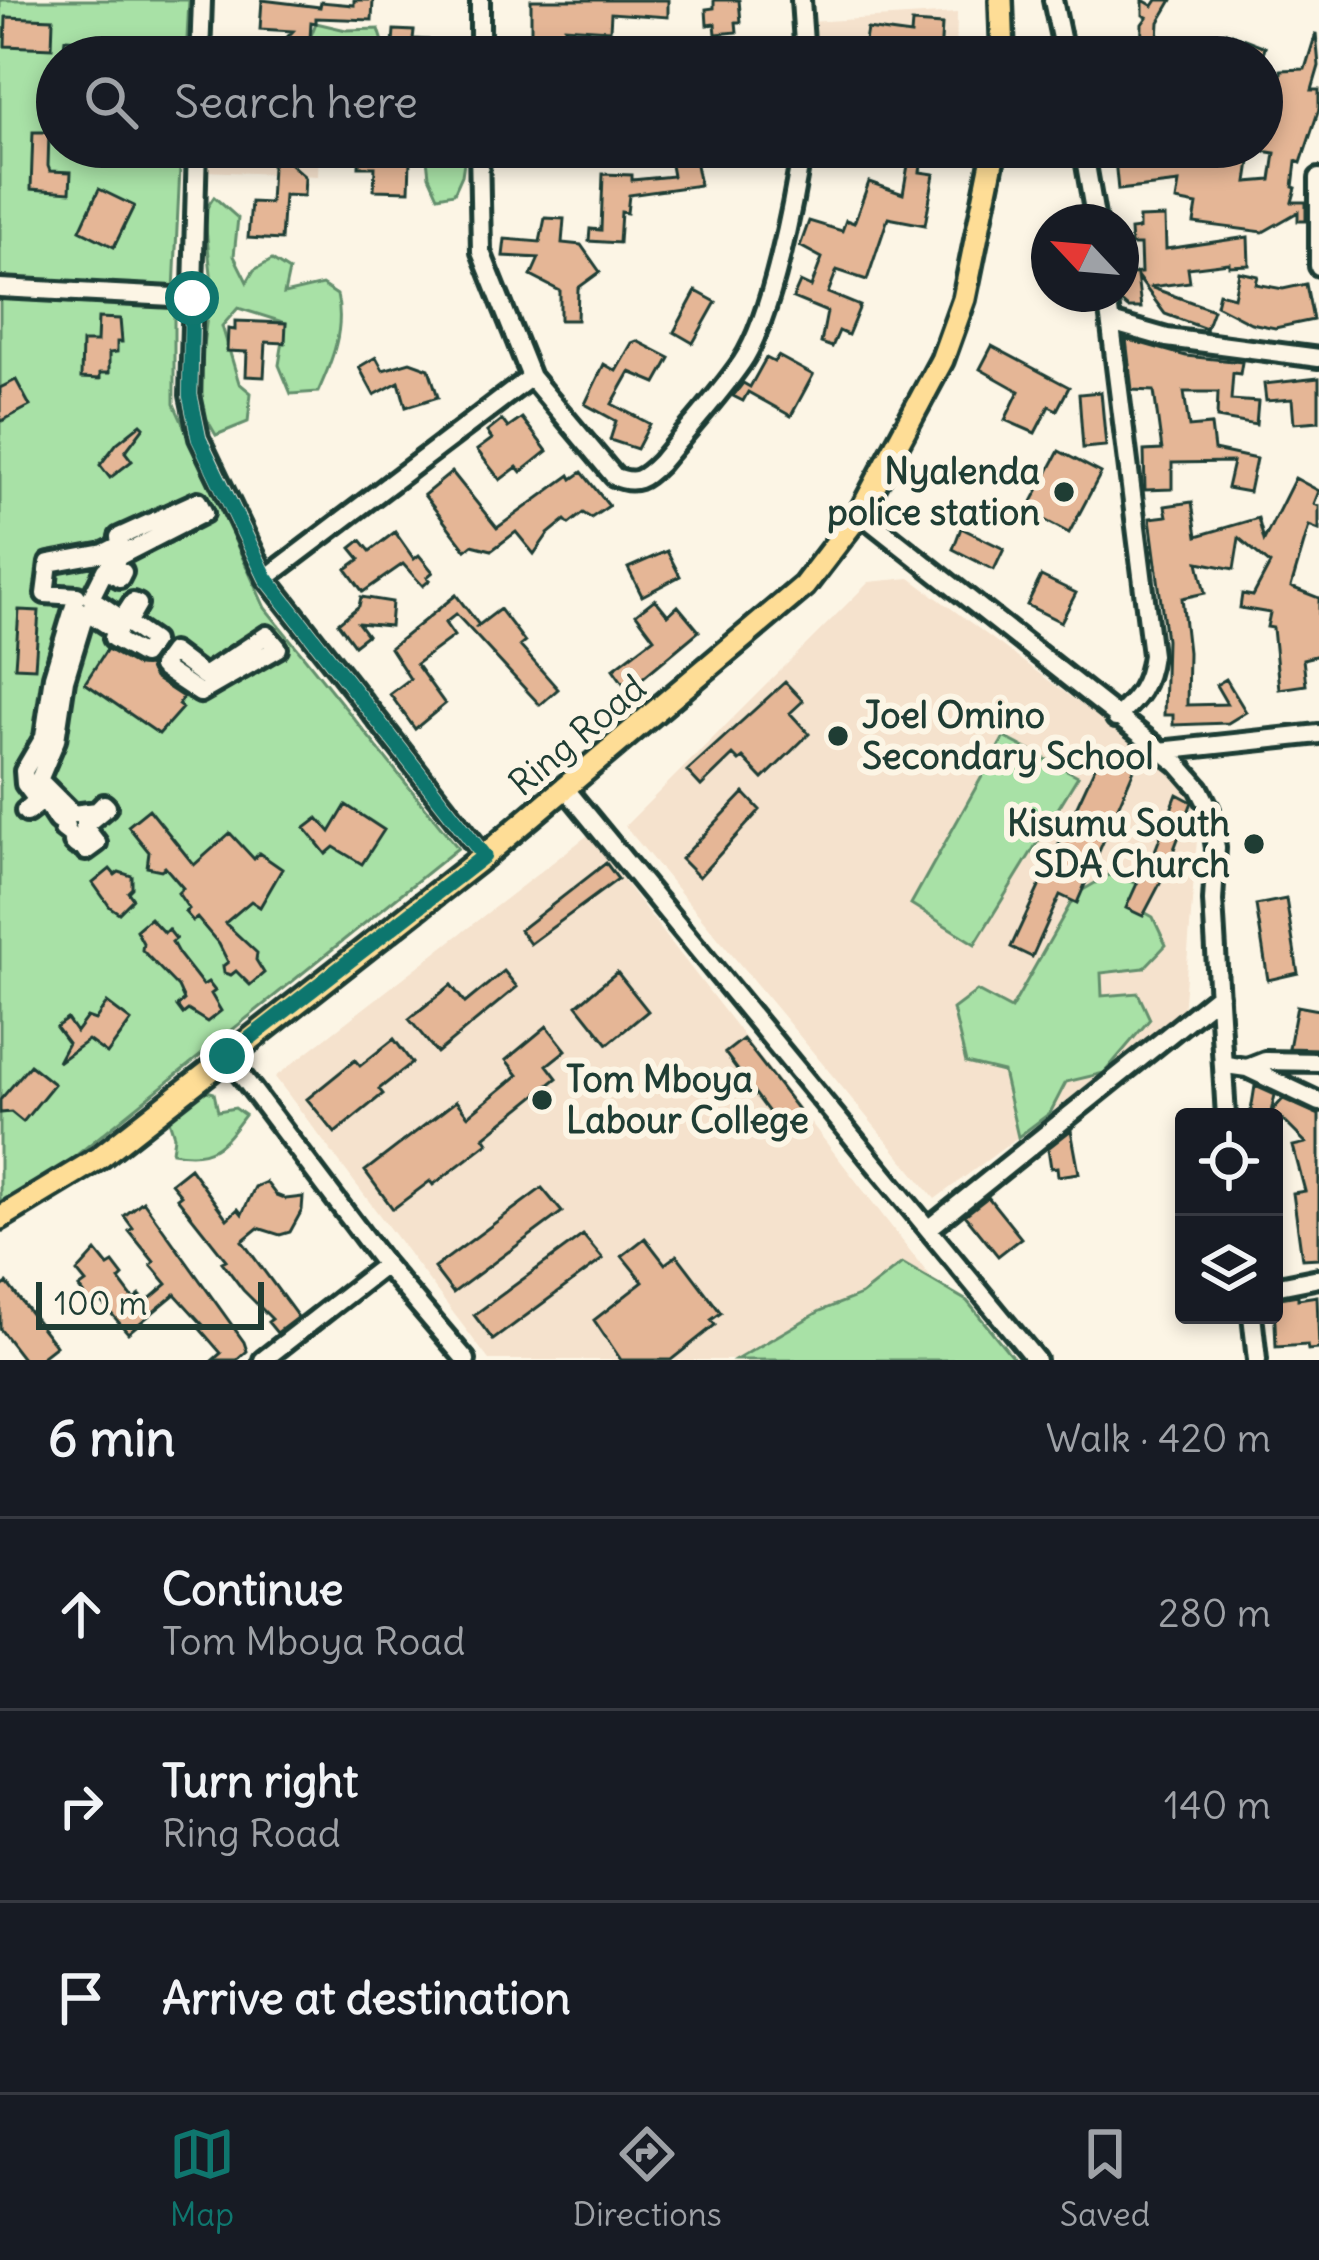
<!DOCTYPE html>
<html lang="en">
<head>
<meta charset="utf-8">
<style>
  :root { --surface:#171b24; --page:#20242c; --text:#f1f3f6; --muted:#9ea1a6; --line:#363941; --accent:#0f766e }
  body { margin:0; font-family:Delius,sans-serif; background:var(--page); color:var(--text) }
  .controls { position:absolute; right:36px; bottom:36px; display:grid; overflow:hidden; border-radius:12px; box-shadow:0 6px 18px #0003 }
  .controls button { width:108px; height:108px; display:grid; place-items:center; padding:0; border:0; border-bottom:3px solid var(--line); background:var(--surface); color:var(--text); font:60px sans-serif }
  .compass { position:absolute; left:1031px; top:204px; width:108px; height:108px; border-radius:50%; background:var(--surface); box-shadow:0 6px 18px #0003; rotate:296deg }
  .scale { position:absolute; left:36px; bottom:30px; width:228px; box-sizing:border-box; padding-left:12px; border:6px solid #1f3d34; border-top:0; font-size:33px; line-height:42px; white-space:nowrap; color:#1f3d34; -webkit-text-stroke:9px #fcf5e5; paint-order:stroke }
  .stop { position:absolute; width:36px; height:36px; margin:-27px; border:9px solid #0f766e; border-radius:50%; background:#fff }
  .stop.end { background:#0f766e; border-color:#fff; box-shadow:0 3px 12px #0008 }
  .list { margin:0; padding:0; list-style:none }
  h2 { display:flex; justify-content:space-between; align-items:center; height:156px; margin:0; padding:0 48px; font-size:51px }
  h2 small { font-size:39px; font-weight:400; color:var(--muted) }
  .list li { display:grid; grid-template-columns:78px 1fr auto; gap:36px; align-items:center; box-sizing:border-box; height:192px; padding:0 48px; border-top:3px solid var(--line) }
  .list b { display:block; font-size:45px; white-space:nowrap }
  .list p { margin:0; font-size:39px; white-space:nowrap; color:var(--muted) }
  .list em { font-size:39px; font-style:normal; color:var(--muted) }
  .icon { flex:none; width:66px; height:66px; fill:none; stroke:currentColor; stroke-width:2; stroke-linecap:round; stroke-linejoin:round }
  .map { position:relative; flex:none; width:1319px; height:1360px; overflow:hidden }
  .search { position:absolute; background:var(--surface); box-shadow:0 6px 18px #0003; left:36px; right:36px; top:36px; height:132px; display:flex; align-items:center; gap:30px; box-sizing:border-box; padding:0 42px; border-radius:66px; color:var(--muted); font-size:45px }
  .sheet { height:732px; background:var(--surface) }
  nav { display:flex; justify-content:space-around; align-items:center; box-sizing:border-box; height:168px; border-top:3px solid var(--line); background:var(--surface); font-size:33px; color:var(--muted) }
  nav a { display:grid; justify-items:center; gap:6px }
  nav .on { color:var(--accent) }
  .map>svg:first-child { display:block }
  .built { fill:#f5e2cd }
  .green { fill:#a8e1a6; stroke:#648f6d; stroke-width:3 }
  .building { fill:#e5b696; stroke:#1f3d34; stroke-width:3 }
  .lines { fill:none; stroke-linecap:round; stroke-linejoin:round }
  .minor-casing { stroke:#1f3d34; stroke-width:26 }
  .major-casing { stroke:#1f3d34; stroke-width:30 }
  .minor { stroke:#fcf5e5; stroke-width:16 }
  .major { stroke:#fedd96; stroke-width:21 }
  .route { stroke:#0f766e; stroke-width:15 }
  .poi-dot { fill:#1f3d34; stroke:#fcf5e5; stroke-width:4.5 }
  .labels { text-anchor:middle; stroke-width:12; stroke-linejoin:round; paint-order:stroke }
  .poi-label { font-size:36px; font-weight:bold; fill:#1f3d34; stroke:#fcf5e5; text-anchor:end }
  .street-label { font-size:36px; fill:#1f3d34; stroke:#fcf5e5 }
</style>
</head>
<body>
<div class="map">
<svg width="1319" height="1360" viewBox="0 0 1319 1360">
  <rect width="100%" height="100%" fill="#fcf5e5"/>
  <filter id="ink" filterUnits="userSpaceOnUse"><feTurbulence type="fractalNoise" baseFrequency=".00833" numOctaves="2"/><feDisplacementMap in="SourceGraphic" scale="24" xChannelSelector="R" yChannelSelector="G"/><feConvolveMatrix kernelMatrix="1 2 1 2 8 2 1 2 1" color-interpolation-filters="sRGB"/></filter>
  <g filter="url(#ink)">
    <path class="built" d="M 957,13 L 956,57 L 810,57 L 809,22 Z
      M 206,147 L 319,147 L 318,176 L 205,171 Z
      M 910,578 L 1185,781 L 1199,815 L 1183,1014 L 935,1199 L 625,826 L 869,582 Z
      M 588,835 L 935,1283 L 833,1360 L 489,1360 L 275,1077 Z"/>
    <path class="green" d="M 0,0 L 189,0 L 186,57 L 57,57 L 57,147 L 181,147 L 174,290 L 0,278 Z
      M 316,23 L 346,30 L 379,29 L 384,45 L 378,57 L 333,57 L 329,49 L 310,38 Z
      M 429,147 L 466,149 L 462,175 L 454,193 L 438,196 L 429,176 L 426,150 Z
      M 214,197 L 238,218 L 234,256 L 247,282 L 254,270 L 272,260 L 289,271 L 284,294 L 322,285 L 337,295 C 345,329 332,361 318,392 L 291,394 L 279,365 L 286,323 L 238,308 L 222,326 L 239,383 L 251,393 L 248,422 L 216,435 L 202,411 L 202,352 L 212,282 L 204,212 Z
      M 0,295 L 174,305 L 174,404 L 265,608 L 458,848 L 52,1175 L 0,1201 Z
      M 1004,737 L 1078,776 L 975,944 L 911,904 Z
      M 1109,875 L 1139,884 L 1137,908 L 1153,917 L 1166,945 L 1144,968 L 1101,973 L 1102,996 L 1138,993 L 1150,1019 L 1104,1073 L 1066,1082 L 1050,1113 L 1018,1137 L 1003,1072 L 966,1063 L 953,1009 L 977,991 L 1011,1009 L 1076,894 Z
      M 189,1086 L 214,1093 L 218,1111 L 235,1108 L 245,1115 C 222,1146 212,1160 172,1152 L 174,1136 L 169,1120 Z
      M 902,1263 L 967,1301 L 1015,1360 L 736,1360 L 820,1311 L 861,1295 Z"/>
    <path class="building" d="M 262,0 L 320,7 L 321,2 L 354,5 L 354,0 L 373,0 L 372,20 L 316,18 L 316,23 L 311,22 L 309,57 L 280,57 L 274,51 L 293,31 L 260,29 Z
      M 531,0 L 668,0 L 668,17 L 611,13 L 610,30 L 565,27 L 565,44 L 556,44 L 555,57 L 537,57 L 538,45 L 531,45 Z
      M 714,0 L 739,0 L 741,22 L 736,22 L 737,32 L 716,34 L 715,24 L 707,25 L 706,9 L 714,8 Z
      M 1143,0 L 1153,6 L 1157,0 L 1172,0 L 1159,22 L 1157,57 L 1141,57 L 1142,24 L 1147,17 L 1143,15 Z
      M 6,17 L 53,19 L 52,48 L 5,46 Z
      M 912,23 L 942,25 L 940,57 L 863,53 L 867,29 L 911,35 Z
      M 394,30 L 414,31 L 413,39 L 428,40 L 428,51 L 417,57 L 392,57 Z
      M 1226,32 L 1265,47 L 1262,57 L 1221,57 Z
      M 1316,33 L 1319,66 L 1312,90 L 1319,90 L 1319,109 L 1301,163 L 1296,161 L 1293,187 L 1296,188 L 1292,202 L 1306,202 L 1306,221 L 1298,221 L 1298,212 L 1263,232 L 1194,223 L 1197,205 L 1176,201 L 1179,183 L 1118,190 L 1115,160 L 1119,147 L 1137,147 L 1135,157 L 1163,155 L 1162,147 L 1175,147 L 1175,152 L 1212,159 L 1214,147 L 1252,148 L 1247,182 L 1271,180 L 1275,153 L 1262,151 L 1262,113 L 1282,116 L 1276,88 L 1281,87 L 1281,70 L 1305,69 Z
      M 65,39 L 81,40 L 81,44 L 121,45 L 121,57 L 63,54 Z
      M 33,132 L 49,132 L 48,166 L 50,171 L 71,172 L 70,192 L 31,189 Z
      M 360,147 L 387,147 L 383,160 L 410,161 L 409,191 L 374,190 L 375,167 L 359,167 Z
      M 873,147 L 924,147 L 920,172 L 934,174 L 925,225 L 888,218 L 867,280 L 837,270 L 828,293 L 860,306 L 848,335 L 839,331 L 832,347 L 821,343 L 827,312 L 793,298 L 800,282 L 811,287 L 822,258 L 800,246 L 809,221 L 842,231 L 846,220 L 854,223 L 869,182 L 903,194 L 908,165 L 871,159 Z
      M 273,148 L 305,177 L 304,196 L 284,195 L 281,240 L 248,238 L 251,202 L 270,203 Z
      M 694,155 L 700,185 L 629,195 L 627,213 L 621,212 L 619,243 L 589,241 L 590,229 L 601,230 L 603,174 L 632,175 L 632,180 L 673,176 L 670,160 Z
      M 99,189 L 134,206 L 114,247 L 80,230 Z
      M 1165,217 L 1166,249 L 1248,237 L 1249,265 L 1229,266 L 1229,263 L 1188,268 L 1190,282 L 1150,287 L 1213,310 L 1206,329 L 1165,314 L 1137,276 L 1141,308 L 1128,308 L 1121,302 L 1121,275 L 1141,273 L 1140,245 L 1131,245 L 1130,230 L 1139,229 L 1139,218 Z
      M 545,218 L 564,219 L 562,243 L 581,245 L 600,272 L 578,288 L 577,320 L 560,320 L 560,291 L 531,276 L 539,258 L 503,256 L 505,239 L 540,242 Z
      M 1239,272 L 1258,276 L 1256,284 L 1283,289 L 1306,284 L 1313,320 L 1275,328 L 1251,323 L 1216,305 L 1219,293 L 1234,297 Z
      M 696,291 L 716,302 L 693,343 L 674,332 Z
      M 98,318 L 120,319 L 122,342 L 117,342 L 117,352 L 109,353 L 109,373 L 100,373 L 100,379 L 81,378 L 82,342 L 97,342 Z
      M 235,321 L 286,323 L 285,343 L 266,342 L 264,377 L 246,376 L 247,352 L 227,351 L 228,329 L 235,330 Z
      M 1126,339 L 1186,356 L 1242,362 L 1240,374 L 1233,373 L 1231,400 L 1258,402 L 1256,425 L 1217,418 L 1218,392 L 1184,392 L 1189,427 L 1211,425 L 1214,450 L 1256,459 L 1249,492 L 1227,488 L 1233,462 L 1172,463 L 1172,489 L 1145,490 L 1144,451 L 1162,450 L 1154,391 L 1132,390 Z
      M 637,341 L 670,358 L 656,383 L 630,372 L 612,404 L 650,424 L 637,449 L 610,440 L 616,421 L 585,404 L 604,364 L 616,371 L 632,343 Z
      M 992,346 L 1069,387 L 1057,410 L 1049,406 L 1035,433 L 1005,420 L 1019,391 L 980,369 Z
      M 778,356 L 813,375 L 791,416 L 748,392 L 743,401 L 733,396 L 743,383 L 750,387 L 766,358 L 774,362 Z
      M 376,357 L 383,370 L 410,362 L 429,369 L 438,397 L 406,407 L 399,382 L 374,395 L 359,367 Z
      M 1319,378 L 1319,421 L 1294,423 L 1292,399 L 1266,401 L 1264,384 Z
      M 16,380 L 30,406 L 0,422 L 0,388 Z
      M 1101,392 L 1106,446 L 1083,448 L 1079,394 Z
      M 522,418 L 547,451 L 521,472 L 517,467 L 500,480 L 477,450 L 492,439 L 487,432 L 502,420 L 508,428 Z
      M 141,424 L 144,427 L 125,452 L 132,461 L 110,478 L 100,465 L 117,443 Z
      M 1059,451 L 1101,473 L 1069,533 L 1027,511 Z
      M 452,472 L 497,528 L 570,475 L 572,479 L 582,472 L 609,506 L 591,518 L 583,513 L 569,524 L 565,520 L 548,534 L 534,554 L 516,532 L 492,550 L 472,545 L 466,550 L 424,495 Z
      M 1295,478 L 1319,491 L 1314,504 L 1319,506 L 1319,530 L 1309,526 L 1291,587 L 1319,598 L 1319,655 L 1303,659 L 1306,685 L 1279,689 L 1273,628 L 1267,627 L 1270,613 L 1240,608 L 1242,594 L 1253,596 L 1270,564 L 1239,538 L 1234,569 L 1198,562 L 1205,593 L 1182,598 L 1188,652 L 1187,705 L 1227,704 L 1216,685 L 1226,679 L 1246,712 L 1228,723 L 1173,725 L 1173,715 L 1164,715 L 1166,640 L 1150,518 L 1167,516 L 1165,506 L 1192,502 L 1197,536 L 1258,518 L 1264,540 Z
      M 961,528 L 1004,549 L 994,570 L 953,549 Z
      M 395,532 L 414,559 L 419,555 L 433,572 L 427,577 L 430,580 L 423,586 L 403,564 L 363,592 L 346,569 L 360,559 L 351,548 L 361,540 L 370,551 Z
      M 667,551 L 680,576 L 642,596 L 628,568 Z
      M 1041,576 L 1076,593 L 1061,622 L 1027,605 Z
      M 456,595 L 479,625 L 475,628 L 500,609 L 525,642 L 520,646 L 558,689 L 540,705 L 456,614 L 445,623 L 454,636 L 416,664 L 445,704 L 415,729 L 390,694 L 410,679 L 390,648 Z
      M 361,597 L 392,602 L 390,626 L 358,623 L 367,635 L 354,645 L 338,623 L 359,606 Z
      M 655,599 L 668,615 L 678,606 L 699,631 L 628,690 L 613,669 L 654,638 L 636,614 Z
      M 19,610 L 39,611 L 35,668 L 15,667 Z
      M 107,649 L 137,666 L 148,666 L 154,678 L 183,697 L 178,705 L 182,708 L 159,734 L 85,683 Z
      M 785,682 L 803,701 L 790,713 L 809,734 L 763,779 L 743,758 L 739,761 L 733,755 L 701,786 L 687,771 Z
      M 1102,752 L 1135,767 L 1077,903 L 1060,895 L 1032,957 L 1011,947 Z
      M 744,793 L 760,810 L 699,877 L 681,859 Z
      M 1177,794 L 1192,802 L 1163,878 L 1143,916 L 1126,908 L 1140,877 L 1144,879 Z
      M 346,805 L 384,830 L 362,864 L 334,847 L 326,854 L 305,828 L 318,818 L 330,832 Z
      M 149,809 L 194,865 L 230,833 L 254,859 L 259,853 L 282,869 L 260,907 L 251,901 L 225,923 L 257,953 L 256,960 L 264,973 L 250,985 L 236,971 L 231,975 L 224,973 L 223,966 L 228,962 L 219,944 L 197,918 L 193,921 L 185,912 L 189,909 L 178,893 L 183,888 L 165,867 L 161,870 L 147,867 L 149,852 L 128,826 Z
      M 606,863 L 618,879 L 530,944 L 520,930 Z
      M 110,869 L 115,875 L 119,872 L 132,876 L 132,888 L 128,892 L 133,899 L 119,913 L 110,907 L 93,883 Z
      M 1286,899 L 1298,973 L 1268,980 L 1256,905 Z
      M 150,918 L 164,933 L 168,929 L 176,939 L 172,942 L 178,953 L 203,985 L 208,982 L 215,991 L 211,994 L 221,1011 L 207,1022 L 188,1010 L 183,1014 L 177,1006 L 184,1000 L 178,987 L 142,950 L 143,943 L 136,930 Z
      M 504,971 L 517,987 L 437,1053 L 409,1019 L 451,985 L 465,1003 Z
      M 617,972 L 648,1011 L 608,1044 L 577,1005 Z
      M 107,1003 L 131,1021 L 107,1054 L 88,1040 L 58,1062 L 68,1043 L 56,1027 L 67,1019 L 76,1032 L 87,1017 L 95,1020 Z
      M 1297,1006 L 1319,1010 L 1319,1049 L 1289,1048 Z
      M 547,1026 L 566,1050 L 547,1065 L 557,1078 L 484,1137 L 488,1143 L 433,1185 L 430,1181 L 393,1209 L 365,1171 L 456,1101 L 468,1116 L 518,1075 L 506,1060 Z
      M 394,1039 L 412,1063 L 379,1089 L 383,1094 L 335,1133 L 307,1099 L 355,1060 L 360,1066 Z
      M 743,1039 L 799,1111 L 779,1126 L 725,1053 Z
      M 30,1065 L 54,1084 L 23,1122 L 11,1112 L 0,1113 L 0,1100 Z
      M 1255,1086 L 1275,1095 L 1271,1112 L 1283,1099 L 1319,1115 L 1319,1258 L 1302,1259 L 1293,1193 L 1305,1191 L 1293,1146 L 1306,1143 L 1280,1117 L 1250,1117 Z
      M 1071,1130 L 1079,1173 L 1058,1176 L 1057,1167 L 1051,1168 L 1048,1148 Z
      M 190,1168 L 227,1219 L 238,1209 L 242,1214 L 255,1187 L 266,1182 L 276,1195 L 286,1199 L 303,1197 L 302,1210 L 290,1232 L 280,1235 L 258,1228 L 242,1241 L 298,1317 L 277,1333 L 268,1322 L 272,1319 L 243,1290 L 222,1262 L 226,1260 L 177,1198 L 181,1195 L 171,1183 Z
      M 542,1188 L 562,1212 L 453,1293 L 434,1268 Z
      M 988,1197 L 1021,1238 L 998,1256 L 965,1215 Z
      M 143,1201 L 244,1342 L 247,1351 L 237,1360 L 213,1360 L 221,1353 L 200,1329 L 204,1326 L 175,1294 L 128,1333 L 98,1298 L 91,1304 L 79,1288 L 86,1283 L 77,1272 L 96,1251 L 108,1266 L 113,1263 L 123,1276 L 119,1280 L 134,1300 L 140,1295 L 146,1302 L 167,1284 L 151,1265 L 154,1262 L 129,1231 L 133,1228 L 124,1216 Z
      M 583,1235 L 603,1259 L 493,1340 L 474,1315 Z
      M 645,1238 L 665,1264 L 677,1255 L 721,1313 L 711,1320 L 715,1325 L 671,1360 L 621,1360 L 594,1320 L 643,1282 L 622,1256 Z
      M 7,1283 L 56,1346 L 38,1360 L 24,1360 L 0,1329 L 0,1288 Z
      M 1298,1295 L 1298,1299 L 1317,1296 L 1319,1349 L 1308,1350 L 1307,1345 L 1276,1347 L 1274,1299 Z"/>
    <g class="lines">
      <defs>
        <path id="minor" d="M 801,0 L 805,57
          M 1053,0 L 1065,57
          M 200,57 L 202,0
          M 480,57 L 480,0
          M 197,147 L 190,395 L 199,438 L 266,578 L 484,856
          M 479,147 L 481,252 L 531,377 L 614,476 C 635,486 644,479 660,463 C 687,430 718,397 742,362 C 772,317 794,201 802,147
          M 1083,147 L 1096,222
          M 1319,178 L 1319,266
          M 0,288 L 192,298
          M 1107,294 L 1152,655 C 1148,685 1138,698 1116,718
          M 1111,322 L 1167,338 L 1319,358
          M 198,501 L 204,513 L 120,556 L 109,566 L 123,572 L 120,578 L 105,570 L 91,598 L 122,619 L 133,602 L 138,604 L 127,623 L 153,641 L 143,655 L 113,638 L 118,632 L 86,611 L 65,680 L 56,740 L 39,780 L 73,814 L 97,811 L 104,804 L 107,807 L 84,826 L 97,843 L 86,851 L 80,842 L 76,845 L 73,842 L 76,839 L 63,829 L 66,826 L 57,820 L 44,800 L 27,813 L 25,811 L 37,800 L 25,784 L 24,771 L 44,737 L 53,676 L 77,596 L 45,594 L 49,563 L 104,553 L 122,544 L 119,537 Z
          M 860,513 L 1178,764 L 1199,788 L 1210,810 L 1216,848 L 1213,901 L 1226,1117
          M 266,578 L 531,377
          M 267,635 L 278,648 L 200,693 L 161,667 L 172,652 L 204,676 Z
          M 1160,751 L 1319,734
          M 565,788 L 1036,1360
          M 227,1056 L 385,1265 L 466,1360
          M 1226,1065 L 1247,1068 L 1319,1102
          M 1247,1068 L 1265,1061 L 1319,1062
          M 928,1229 L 1219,995
          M 1274,1287 L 1319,1278
          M 1252,1315 L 1257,1360
          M 263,1360 L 385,1265"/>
        <path id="major" d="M 1001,0 L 1003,57
          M 0,1218 L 99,1158 L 484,856 L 804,586 L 860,513 L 942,360 L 964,299 L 995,147"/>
      </defs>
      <use href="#minor" class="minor-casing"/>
      <use href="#major" class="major-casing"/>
      <use href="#minor" class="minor"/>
      <use href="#major" class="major"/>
    </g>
  </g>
  <g class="lines" filter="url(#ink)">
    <path class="route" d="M 192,298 L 190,395 L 199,439 L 266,578 L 484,856 L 227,1056"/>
  </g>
  <g class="poi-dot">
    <circle cx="1064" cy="492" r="12"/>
    <circle cx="838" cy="736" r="12"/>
    <circle cx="1254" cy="844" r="12"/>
    <circle cx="542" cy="1100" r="12"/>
  </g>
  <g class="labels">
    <g class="poi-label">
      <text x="1040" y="484">Nyalenda<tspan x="1040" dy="41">police station</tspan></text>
      <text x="862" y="728" text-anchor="start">Joel Omino<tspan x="862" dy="41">Secondary School</tspan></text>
      <text x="1230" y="836">Kisumu South<tspan x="1230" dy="41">SDA Church</tspan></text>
      <text x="566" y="1092" text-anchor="start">Tom Mboya<tspan x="566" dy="41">Labour College</tspan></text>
    </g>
    <g class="street-label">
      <text transform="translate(577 735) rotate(-40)" y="13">Ring Road</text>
    </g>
  </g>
</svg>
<div class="controls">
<button><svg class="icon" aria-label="locate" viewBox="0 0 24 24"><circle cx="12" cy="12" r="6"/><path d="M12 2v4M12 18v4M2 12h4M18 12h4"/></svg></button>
<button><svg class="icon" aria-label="layers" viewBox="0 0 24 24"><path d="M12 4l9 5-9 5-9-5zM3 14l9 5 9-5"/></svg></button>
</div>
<svg class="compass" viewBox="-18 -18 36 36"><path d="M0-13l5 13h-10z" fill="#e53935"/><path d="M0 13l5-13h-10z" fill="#9ea1a6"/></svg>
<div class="scale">100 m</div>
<div class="stop" style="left:192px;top:298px"></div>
<div class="stop end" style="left:227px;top:1056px"></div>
<div class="search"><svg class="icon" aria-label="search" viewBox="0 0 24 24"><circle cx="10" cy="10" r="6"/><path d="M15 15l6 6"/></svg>Search here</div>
</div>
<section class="sheet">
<h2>6 min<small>Walk · 420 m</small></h2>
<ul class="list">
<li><svg class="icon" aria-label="ahead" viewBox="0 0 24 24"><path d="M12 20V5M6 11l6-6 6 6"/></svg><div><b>Continue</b><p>Tom Mboya Road</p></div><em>280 m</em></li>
<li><svg class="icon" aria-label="right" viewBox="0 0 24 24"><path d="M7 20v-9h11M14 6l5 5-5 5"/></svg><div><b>Turn right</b><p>Ring Road</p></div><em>140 m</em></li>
<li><svg class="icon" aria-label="arrive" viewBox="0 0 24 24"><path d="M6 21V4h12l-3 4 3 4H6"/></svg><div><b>Arrive at destination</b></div></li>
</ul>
</section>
<nav>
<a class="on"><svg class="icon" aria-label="map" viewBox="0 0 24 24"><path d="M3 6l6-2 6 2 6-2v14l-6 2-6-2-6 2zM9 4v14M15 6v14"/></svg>Map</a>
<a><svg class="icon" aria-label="directions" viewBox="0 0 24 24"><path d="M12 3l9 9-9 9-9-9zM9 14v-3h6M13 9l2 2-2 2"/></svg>Directions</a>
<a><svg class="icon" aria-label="saved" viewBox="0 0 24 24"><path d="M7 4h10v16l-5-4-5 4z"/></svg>Saved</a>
</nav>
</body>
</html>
